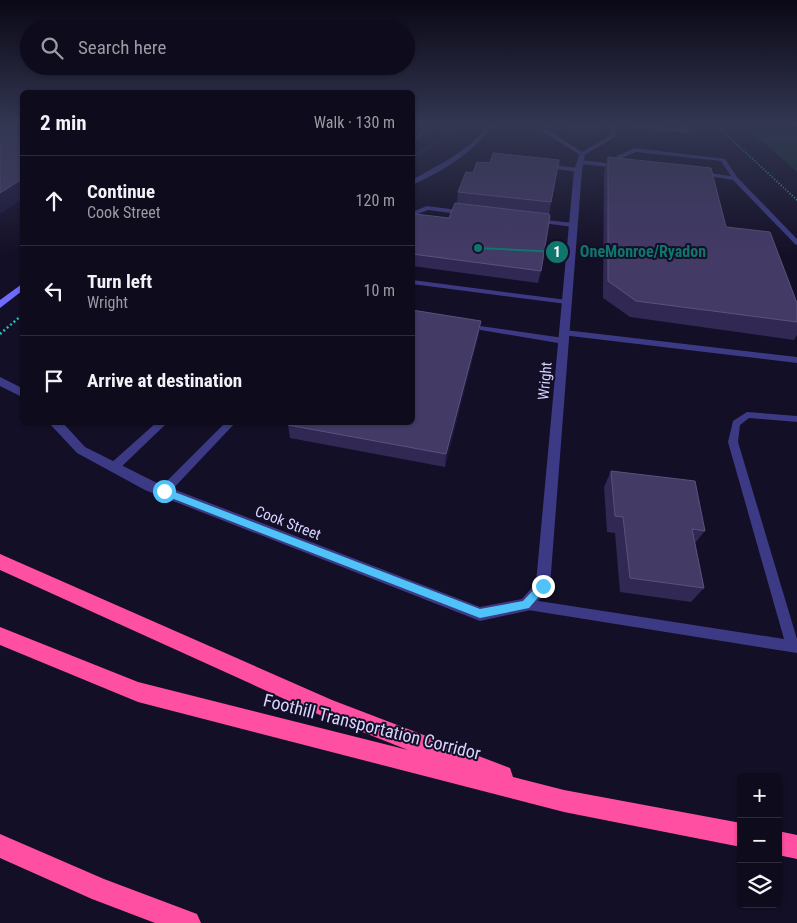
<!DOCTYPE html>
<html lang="en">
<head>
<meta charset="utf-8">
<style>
  :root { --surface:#0e0b1c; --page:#1c1929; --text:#f1f3f6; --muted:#9b9ba3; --line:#2e2b3b }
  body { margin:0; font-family:"Roboto Condensed",sans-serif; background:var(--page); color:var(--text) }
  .controls { position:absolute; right:15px; bottom:15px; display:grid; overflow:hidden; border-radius:8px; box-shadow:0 1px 4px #0004 }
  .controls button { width:45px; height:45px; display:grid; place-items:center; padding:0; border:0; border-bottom:1px solid var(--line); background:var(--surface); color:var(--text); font:25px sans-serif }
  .stop { position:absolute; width:15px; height:15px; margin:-11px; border:4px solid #4fc3f7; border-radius:50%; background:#fff }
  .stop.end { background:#4fc3f7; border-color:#fff; box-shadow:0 1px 5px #0008 }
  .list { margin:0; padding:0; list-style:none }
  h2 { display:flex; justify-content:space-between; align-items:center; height:65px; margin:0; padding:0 20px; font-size:21px }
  h2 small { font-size:16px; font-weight:400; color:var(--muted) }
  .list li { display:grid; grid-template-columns:32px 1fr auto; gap:15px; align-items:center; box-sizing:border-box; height:90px; padding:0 20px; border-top:1px solid var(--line) }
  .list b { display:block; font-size:19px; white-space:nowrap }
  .list p { margin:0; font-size:16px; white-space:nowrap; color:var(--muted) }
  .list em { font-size:16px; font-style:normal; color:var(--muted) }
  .icon { flex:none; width:28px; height:28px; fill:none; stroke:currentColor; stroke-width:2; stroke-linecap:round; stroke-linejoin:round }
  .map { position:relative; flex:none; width:797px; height:923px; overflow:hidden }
  .search { position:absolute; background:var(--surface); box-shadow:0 1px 4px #0004; left:20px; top:20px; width:395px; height:55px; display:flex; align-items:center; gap:12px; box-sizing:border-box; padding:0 18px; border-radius:28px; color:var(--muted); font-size:19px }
  .panel { position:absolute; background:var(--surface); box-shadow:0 1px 4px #0004; left:20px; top:90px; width:395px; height:335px; border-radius:8px }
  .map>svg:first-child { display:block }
  .green { fill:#12302f }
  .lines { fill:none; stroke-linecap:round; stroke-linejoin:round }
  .stream { fill:#0c2248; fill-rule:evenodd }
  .path-far1 { stroke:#2fb8b0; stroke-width:2; stroke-dasharray:1 2; stroke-linecap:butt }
  .path { stroke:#2fb8b0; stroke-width:2.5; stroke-dasharray:2 2.5; stroke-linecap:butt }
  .lane { fill:#3d3a85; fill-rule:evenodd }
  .street { fill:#3d3a85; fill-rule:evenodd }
  .secondary { fill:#6f6bff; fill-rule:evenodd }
  .highway { fill:#ff4fa3; fill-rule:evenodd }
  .wall { fill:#312854 }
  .shaded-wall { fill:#1d163a }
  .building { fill:#433a66; stroke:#5a527e }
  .route { fill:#4fc3f7 }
  .labels { text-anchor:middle; stroke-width:4; stroke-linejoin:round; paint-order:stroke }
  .street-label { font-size:15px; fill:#d9d4ff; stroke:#130f26 }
  .near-street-label { font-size:18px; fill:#d9d4ff; stroke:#130f26 }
  .leader { fill:none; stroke:#0f766e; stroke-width:2 }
  .callout-dot { fill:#0f766e; stroke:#130f26; stroke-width:2 }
  .mark-label { font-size:15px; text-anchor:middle; font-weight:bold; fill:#fff }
  .callout-label { font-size:16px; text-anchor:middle; font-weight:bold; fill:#0f766e; stroke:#130f26; stroke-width:4; stroke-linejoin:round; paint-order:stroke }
</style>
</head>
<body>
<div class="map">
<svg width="797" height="923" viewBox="0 0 797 923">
  <rect width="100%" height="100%" fill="#130f26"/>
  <path class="green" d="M 744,126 L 797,126 L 797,172 Z"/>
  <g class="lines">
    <path class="stream" d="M 455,126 L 458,126 L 452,134 L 412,159 L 412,156 L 450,132 Z"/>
    <path class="path-far1" d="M 717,126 L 797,200
      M 412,142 L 431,126"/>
    <path class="path" d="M 0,334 L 22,315"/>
    <path class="lane" d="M 487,126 L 492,126 C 473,153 442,172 412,185 L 412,180 C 440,164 468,152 487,126 Z
      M 543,126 L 548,126 L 548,130 L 582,152 L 611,135 L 611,126 L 617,126 L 615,137 L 582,156 L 543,132 Z
      M 624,126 L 639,126 L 686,129 L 682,126 L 688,126 L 692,129 L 687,133 Z
      M 635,148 L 725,159 L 737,177 L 797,239 L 797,245 L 795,244 L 733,180 L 698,174 L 701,172 L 731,176 L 721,161 L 636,152 L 622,158 L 623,166 L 620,168 L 580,164 L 577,162 L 580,160 L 616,164 L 617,156 Z
      M 545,164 L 578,168 L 581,170 L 578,172 L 543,167 L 542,166 Z
      M 427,206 L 465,211 L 468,213 L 465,215 L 428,210 L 412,216 L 412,212 Z
      M 536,219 L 574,223 L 577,225 L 574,227 L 534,222 L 533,221 Z
      M 412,280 L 567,300 L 571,302 L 567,304 L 412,284 Z
      M 466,324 L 564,338 L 568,341 L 564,344 L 469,328 L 466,328 Z
      M 565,330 L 797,357 L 797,363 L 562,335 L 561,333 Z
      M 747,412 L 797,416 L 797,422 L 749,418 L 740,425 L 738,442 L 797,639 L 797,653 L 522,609 L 520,605 L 522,601 L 526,599 L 784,639 L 728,442 L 733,421 Z
      M 157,422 L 168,422 L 118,470 L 110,470 L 109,467 L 110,464 Z
      M 226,422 L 236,422 L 168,494 L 160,494 L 159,491 L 160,488 Z"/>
    <path class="street" d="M 580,153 L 585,154 L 582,170 L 550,586 L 531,610 L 480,621 L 145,490 L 77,453 L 48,422 L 62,422 L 85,447 L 155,482 L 480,607 L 522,599 L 536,583 L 574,170 Z
      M 0,377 L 22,388 L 22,397 L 0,386 Z"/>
    <path class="secondary" d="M 22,284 L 22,291 L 0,308 L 0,300 Z"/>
    <path class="highway" d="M 0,554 L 332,700 L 510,768 L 513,777 L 564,790 L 741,823 L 741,847 L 564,812 L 138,702 L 0,645 L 0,627 L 138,682 L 408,750 L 322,716 L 0,570 Z
      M 778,831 L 797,835 L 797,859 L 778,855 Z
      M 0,834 L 104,879 L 197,914 L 201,923 L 155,923 L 92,899 L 0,858 Z"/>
  </g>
  <path class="wall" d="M 565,126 L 598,126 L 597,132 L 564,129 Z
    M 608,157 L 726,227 L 797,303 L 797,335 L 794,340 L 630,317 L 603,298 L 604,172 Z
    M 559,160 L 549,214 L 541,271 L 538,283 L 412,266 L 412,215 L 449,218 L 457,203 L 458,192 L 473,173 L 490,163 Z
    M 481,321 L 479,334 L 445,467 L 290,438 L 288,425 Z
    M 611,471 L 705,531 L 695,543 L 704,588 L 691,602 L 620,592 L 615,533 L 607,532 L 604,487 Z"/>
  <path class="shaded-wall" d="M 22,179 L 22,199 L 0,214 L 0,193 Z
    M 481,321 L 479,334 L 445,467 L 446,454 Z"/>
  <path class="building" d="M 0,126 L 22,126 L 22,179 L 0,193 Z
    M 493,153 L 559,160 L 551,202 L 458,192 L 466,172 L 473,173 L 477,162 L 490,163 Z
    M 608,157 L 711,168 L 726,227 L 770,232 L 797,303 L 797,322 L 636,301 L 608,281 Z
    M 455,203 L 549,214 L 550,216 L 541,271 L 412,254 L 412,215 L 415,214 L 449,218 Z
    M 412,310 L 481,321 L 446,454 L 288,425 L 289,422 L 412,422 Z
    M 611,471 L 695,481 L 705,531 L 692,529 L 704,588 L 630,578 L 623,517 L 615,516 Z"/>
  <linearGradient id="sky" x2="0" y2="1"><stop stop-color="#0a0815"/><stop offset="0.49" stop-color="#333752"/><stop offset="1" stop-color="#333752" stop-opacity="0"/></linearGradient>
  <rect width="797" height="255" fill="url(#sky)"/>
  <path class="route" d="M 164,488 L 480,609 L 523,601 L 540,583 L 543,581 L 548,586 L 529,608 L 480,618 L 161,494 L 159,491 Z"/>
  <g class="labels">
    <g class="street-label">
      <text transform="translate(545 381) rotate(-85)" y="5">Wright</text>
      <text transform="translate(288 523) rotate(21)" y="5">Cook Street</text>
    </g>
    <g class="near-street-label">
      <text transform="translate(372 727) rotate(14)" y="6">Foothill Transportation Corridor</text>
    </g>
  </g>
  <path class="leader" d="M478 248L557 252"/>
  <g class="callout-dot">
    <circle cx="478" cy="248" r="5"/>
    <circle cx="557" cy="252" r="12"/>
  </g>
  <g class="mark-label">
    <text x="557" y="257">1</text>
  </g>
  <g class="callout-label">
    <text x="643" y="257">OneMonroe/Ryadon</text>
  </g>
</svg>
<div class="controls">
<button>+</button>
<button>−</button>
<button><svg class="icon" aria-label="layers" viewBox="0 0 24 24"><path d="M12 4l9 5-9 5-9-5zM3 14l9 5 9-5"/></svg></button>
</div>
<div class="stop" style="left:164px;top:491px"></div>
<div class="stop end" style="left:543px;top:586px"></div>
<div class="search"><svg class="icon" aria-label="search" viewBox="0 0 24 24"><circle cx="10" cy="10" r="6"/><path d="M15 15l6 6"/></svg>Search here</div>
<section class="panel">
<h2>2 min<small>Walk · 130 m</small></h2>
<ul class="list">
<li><svg class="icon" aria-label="ahead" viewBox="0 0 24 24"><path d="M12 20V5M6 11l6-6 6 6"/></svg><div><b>Continue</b><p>Cook Street</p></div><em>120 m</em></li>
<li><svg class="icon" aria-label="left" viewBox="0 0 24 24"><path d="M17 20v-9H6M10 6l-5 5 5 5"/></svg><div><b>Turn left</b><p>Wright</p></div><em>10 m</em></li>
<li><svg class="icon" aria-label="arrive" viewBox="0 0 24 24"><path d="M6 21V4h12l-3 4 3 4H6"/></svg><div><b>Arrive at destination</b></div></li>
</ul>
</section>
</div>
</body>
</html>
